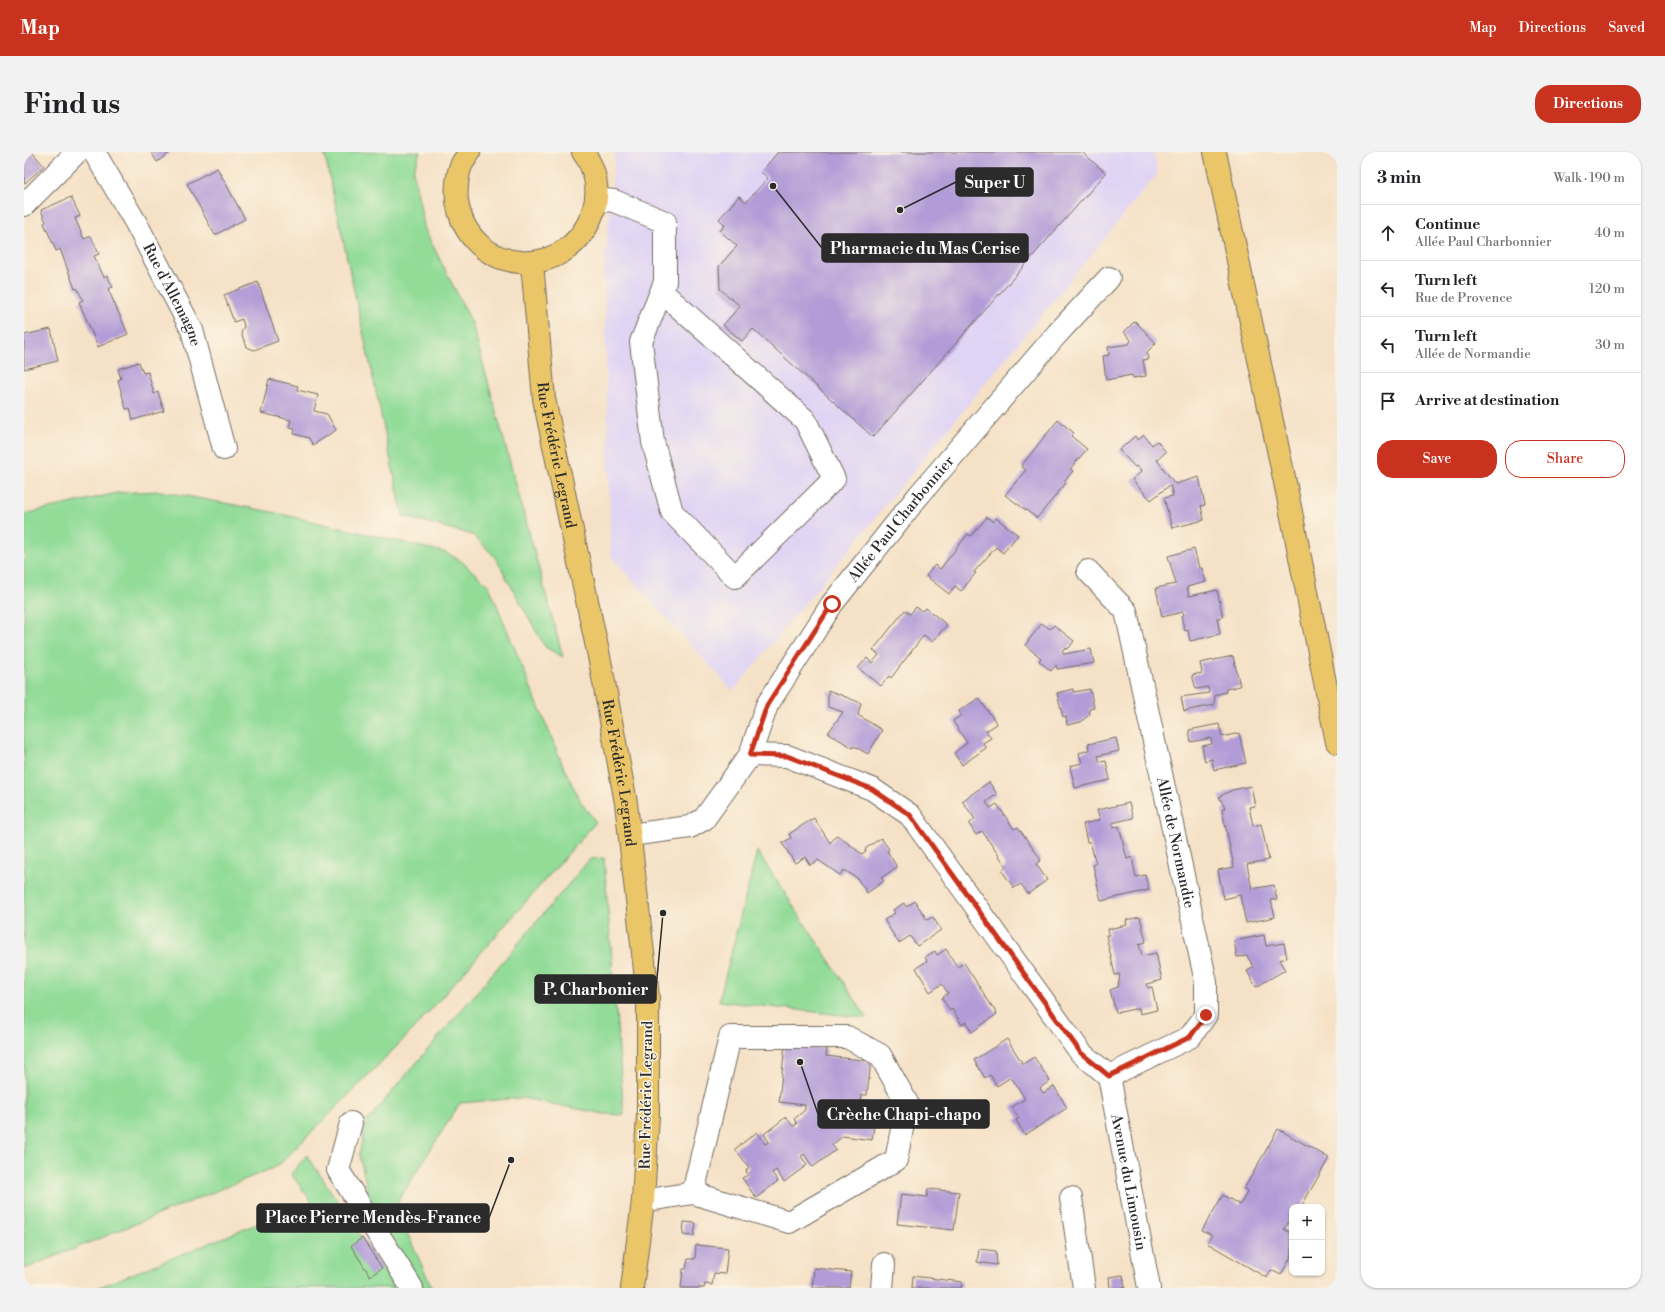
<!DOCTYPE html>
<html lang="en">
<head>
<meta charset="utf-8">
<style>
  :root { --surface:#fff; --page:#f2f2f2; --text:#202124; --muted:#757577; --line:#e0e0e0; --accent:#c8321e }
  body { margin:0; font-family:"Libre Bodoni",serif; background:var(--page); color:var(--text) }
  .controls { position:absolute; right:12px; bottom:12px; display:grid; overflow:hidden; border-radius:8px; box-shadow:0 1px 3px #0004 }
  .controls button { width:36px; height:36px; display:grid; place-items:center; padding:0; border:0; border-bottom:1px solid var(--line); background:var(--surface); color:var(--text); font:20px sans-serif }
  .stop { position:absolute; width:12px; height:12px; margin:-9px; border:3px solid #c8321e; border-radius:50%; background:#fff }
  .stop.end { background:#c8321e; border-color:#fff; box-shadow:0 1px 4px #0008 }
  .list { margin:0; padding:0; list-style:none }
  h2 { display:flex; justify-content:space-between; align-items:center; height:52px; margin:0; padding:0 16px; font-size:17px }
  h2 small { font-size:13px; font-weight:400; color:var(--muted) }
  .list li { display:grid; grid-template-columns:26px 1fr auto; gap:12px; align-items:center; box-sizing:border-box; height:56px; padding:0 16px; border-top:1px solid var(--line) }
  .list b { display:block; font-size:15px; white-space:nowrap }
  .list p { margin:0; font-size:13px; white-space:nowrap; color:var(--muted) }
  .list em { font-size:13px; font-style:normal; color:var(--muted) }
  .actions { display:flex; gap:8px; padding:12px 16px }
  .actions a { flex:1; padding:9px 0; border:1px solid var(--accent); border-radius:16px; text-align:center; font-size:14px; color:var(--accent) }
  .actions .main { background:var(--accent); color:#fff }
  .icon { flex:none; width:22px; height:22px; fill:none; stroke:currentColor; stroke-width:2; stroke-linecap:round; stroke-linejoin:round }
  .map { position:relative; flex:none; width:1313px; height:1136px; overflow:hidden; border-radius:16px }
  header { display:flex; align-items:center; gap:24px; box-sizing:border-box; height:56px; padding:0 20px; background:var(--accent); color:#fff }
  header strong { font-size:19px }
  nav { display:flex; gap:22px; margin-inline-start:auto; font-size:14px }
  .intro { display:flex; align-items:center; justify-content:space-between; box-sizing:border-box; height:96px; padding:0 24px }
  h1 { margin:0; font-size:28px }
  .button { padding:10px 18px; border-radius:16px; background:var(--accent); color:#fff; font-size:14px; font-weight:700 }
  main { display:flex; gap:24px; padding:0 24px }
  aside { flex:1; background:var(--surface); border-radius:16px; box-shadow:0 1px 3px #0004 }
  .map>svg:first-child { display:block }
  .built { fill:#e0d4f4 }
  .green { fill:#92dc98; stroke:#5e8462 }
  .building { fill:#b29cd7 }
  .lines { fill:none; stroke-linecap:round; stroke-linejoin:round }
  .minor-casing { stroke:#726b61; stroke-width:24 }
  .major-casing { stroke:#726b61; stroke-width:24 }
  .minor { stroke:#fff; stroke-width:22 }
  .major { stroke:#ebc669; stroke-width:22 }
  .route { stroke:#c8321e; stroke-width:5 }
  .labels { text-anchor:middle; stroke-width:3; stroke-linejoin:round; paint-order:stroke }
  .street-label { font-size:15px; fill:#2b2b2b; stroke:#fcf5e5 }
  .leader { fill:none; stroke:#2b2b2b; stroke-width:1.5 }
  .callout-dot { fill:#2b2b2b; stroke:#fcf5e5; stroke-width:1.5 }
  .callout { fill:#2b2b2b; stroke:#2b2b2b; stroke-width:1.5 }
  .callout-label { font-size:16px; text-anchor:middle; font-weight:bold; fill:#fff }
</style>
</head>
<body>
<header>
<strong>Map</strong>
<nav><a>Map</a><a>Directions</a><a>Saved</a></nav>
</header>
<div class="intro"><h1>Find us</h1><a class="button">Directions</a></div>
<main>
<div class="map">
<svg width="1313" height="1136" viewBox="0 0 1313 1136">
  <rect width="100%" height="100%" fill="#fcf5e5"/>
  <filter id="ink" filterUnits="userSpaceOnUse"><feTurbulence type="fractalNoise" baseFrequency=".025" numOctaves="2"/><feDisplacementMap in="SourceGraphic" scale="8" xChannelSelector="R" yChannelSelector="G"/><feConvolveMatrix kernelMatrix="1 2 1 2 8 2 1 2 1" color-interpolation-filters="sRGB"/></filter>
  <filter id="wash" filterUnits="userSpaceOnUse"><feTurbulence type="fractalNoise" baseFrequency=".012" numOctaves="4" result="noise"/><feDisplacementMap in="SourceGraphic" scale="16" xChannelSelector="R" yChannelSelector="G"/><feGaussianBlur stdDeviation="0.9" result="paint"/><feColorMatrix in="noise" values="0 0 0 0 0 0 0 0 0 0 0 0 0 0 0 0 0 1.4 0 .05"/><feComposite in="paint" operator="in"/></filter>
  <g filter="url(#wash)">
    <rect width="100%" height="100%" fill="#f5e1c6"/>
    <path class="built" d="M 591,0 L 1130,0 L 1134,21 L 709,539 L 587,405 L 580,122 Z"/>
    <path class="green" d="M 300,0 L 396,0 L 389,19 L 401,78 L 448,171 L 539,505 L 521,495 L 471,405 L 449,383 L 379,364 Z
      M 136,339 L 248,360 L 420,400 L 436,408 L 465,434 L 540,616 L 558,652 L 572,670 L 388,879 L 254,1014 L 0,1117 L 0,362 L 93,341 Z
      M 733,699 L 843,866 L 695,849 Z
      M 580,706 L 600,963 L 580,962 L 498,946 L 436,951 L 371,1054 L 408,1136 L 399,1136 L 347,1053 L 335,1002 L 343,969 L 566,707 Z
      M 283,1003 L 371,1136 L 73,1136 L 288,1050 L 267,1022 Z"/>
    <g id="blocks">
      <path class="building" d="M 0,0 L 4,2 L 8,0 L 20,14 L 0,32 Z
        M 127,0 L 147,0 L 133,10 Z
        M 754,0 L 1058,0 L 1082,21 L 849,285 L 729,177 L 718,189 L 699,173 L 716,154 L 696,137 L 695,114 L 713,94 L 696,79 L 701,73 L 695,67 L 715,44 L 722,50 L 744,26 L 737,20 Z
        M 193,16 L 221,67 L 191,83 L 163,32 Z
        M 47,45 L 56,64 L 51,66 L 60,87 L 67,84 L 75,102 L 70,104 L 80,125 L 83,123 L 89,135 L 84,137 L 104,182 L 74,195 L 55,150 L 59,148 L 53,136 L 51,137 L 36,97 L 32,99 L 20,71 L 22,70 L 17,58 Z
        M 234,130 L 254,189 L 230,198 L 223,195 L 217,181 L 220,174 L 218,167 L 210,170 L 200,143 Z
        M 1111,169 L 1132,191 L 1123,200 L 1124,207 L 1119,208 L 1122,224 L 1109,226 L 1108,223 L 1082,228 L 1079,204 L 1085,203 L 1084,195 L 1105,192 L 1107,188 L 1100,180 Z
        M 27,177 L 34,209 L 0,217 L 0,183 Z
        M 115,210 L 119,221 L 124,220 L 130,242 L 134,240 L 140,259 L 109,268 L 106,256 L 102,257 L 94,228 L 97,227 L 94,217 Z
        M 245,227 L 274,234 L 273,238 L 294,243 L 290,259 L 303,262 L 312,278 L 289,293 L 285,286 L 270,282 L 271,276 L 265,275 L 267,268 L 237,261 Z
        M 1034,268 L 1050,281 L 1047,284 L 1063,297 L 1046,317 L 1049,319 L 1040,329 L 1042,331 L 1013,366 L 981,343 L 1002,318 L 997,314 Z
        M 1120,283 L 1128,293 L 1133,289 L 1142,300 L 1133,308 L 1151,332 L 1175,325 L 1181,353 L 1177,354 L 1180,368 L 1148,376 L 1140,346 L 1149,344 L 1146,333 L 1127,348 L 1108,328 L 1118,319 L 1113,314 L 1111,315 L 1095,298 L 1111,284 L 1114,288 Z
        M 963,365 L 969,370 L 972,366 L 994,383 L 979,401 L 972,395 L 950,420 L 952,421 L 937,439 L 931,434 L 925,442 L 902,424 L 911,413 L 916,417 L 944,382 L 947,384 Z
        M 1170,397 L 1175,416 L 1178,416 L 1182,430 L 1163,435 L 1165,444 L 1193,438 L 1199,465 L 1193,466 L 1196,482 L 1166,489 L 1164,478 L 1161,479 L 1157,464 L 1160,463 L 1159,460 L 1138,465 L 1132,436 L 1152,432 L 1144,404 Z
        M 892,455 L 898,459 L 902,456 L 923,473 L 908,490 L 900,483 L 867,526 L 865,524 L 857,534 L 834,516 L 843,506 L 848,511 L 855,503 L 849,498 L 881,458 L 886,462 Z
        M 1018,471 L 1026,477 L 1030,473 L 1050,489 L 1045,496 L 1038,498 L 1040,502 L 1067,497 L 1070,511 L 1033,517 L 1032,513 L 1027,519 L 1015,509 L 1017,506 L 1001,493 Z
        M 1209,504 L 1216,534 L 1202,537 L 1202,540 L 1191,543 L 1190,553 L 1160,559 L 1157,545 L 1185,541 L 1184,535 L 1172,537 L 1168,523 L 1178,521 L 1176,511 Z
        M 1049,537 L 1050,540 L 1066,537 L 1070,556 L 1065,557 L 1066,562 L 1057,570 L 1043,573 L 1042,564 L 1039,565 L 1033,541 Z
        M 804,538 L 837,551 L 834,563 L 858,578 L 844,602 L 830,594 L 829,596 L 804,581 L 819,560 L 804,555 Z
        M 955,546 L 973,572 L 962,579 L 967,586 L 959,591 L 962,596 L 938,613 L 930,601 L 943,591 L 929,569 L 937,563 L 935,559 Z
        M 1195,572 L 1198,585 L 1215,581 L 1222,611 L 1190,618 L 1188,607 L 1181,609 L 1178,594 L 1188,592 L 1187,586 L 1167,590 L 1165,578 Z
        M 1092,586 L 1095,599 L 1074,604 L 1076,610 L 1082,609 L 1086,628 L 1051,636 L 1046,614 L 1058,611 L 1055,601 L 1065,598 L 1064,592 Z
        M 965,630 L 973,642 L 962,650 L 966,656 L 973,652 L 990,677 L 994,675 L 1017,708 L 1012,712 L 1023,728 L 1004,742 L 997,732 L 990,736 L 978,719 L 982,714 L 958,679 L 952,683 L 945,672 L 951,667 L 938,649 Z
        M 1227,634 L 1231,654 L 1225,655 L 1229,674 L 1237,672 L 1245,708 L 1223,712 L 1228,737 L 1250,733 L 1253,747 L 1247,748 L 1251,765 L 1222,771 L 1216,743 L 1200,747 L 1194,718 L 1210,715 L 1198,658 L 1201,656 L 1195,645 L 1208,638 Z
        M 1105,651 L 1109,666 L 1088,671 L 1089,676 L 1095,674 L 1103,707 L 1108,705 L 1112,725 L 1121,723 L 1125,738 L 1077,749 L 1069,713 L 1072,712 L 1066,690 L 1063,690 L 1059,672 L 1076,668 L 1073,658 Z
        M 790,666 L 806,691 L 813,683 L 838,702 L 842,699 L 841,697 L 857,686 L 865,697 L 863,699 L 873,715 L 857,726 L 860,729 L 843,741 L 833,726 L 820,718 L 816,723 L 794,708 L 786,713 L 781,705 L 771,711 L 758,691 L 767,686 L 765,682 Z
        M 891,749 L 903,768 L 909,765 L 917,778 L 893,794 L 886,784 L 875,791 L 860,768 L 871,761 L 869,758 L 880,751 L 882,755 Z
        M 1116,765 L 1122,790 L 1115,792 L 1118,804 L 1132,801 L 1138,828 L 1122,832 L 1124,836 L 1128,835 L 1133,858 L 1116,862 L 1115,856 L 1092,861 L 1086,838 L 1094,835 L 1096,822 L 1091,823 L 1082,783 L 1085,783 L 1084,777 L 1103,773 L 1102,768 Z
        M 1240,783 L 1242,794 L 1260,791 L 1263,806 L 1255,808 L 1261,818 L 1232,835 L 1223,819 L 1230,815 L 1223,804 L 1213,805 L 1210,789 Z
        M 922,797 L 933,815 L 940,811 L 973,862 L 948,880 L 942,870 L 938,873 L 928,857 L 926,859 L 918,846 L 924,841 L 918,832 L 906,840 L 892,816 L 903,809 L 901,805 L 911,799 L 913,803 Z
        M 983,887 L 999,912 L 1010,905 L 1026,929 L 1016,936 L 1019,941 L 1030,934 L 1043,956 L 1001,983 L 992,968 L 995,966 L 988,955 L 1001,947 L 987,925 L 973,934 L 966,923 L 961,926 L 950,908 Z
        M 761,892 L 803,897 L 802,904 L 847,909 L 843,943 L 838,943 L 837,950 L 853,952 L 848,988 L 819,984 L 808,993 L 812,998 L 789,1015 L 780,1002 L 777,1004 L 783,1013 L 760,1030 L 752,1018 L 748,1021 L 754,1029 L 732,1046 L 718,1026 L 724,1023 L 722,1019 L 725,1015 L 711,997 L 733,980 L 741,992 L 745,990 L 740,982 L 762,965 L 769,974 L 773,972 L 770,967 L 781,958 L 781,953 L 755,950 Z
        M 1254,977 L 1305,1006 L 1277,1055 L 1268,1055 L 1268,1065 L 1260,1077 L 1268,1082 L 1268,1103 L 1257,1123 L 1247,1118 L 1243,1126 L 1183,1091 L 1188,1083 L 1178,1078 L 1199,1043 L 1216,1053 L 1224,1039 L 1220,1037 Z
        M 904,1037 L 935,1040 L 930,1078 L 873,1072 L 877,1042 L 903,1045 Z
        M 660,1070 L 672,1071 L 670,1084 L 659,1083 Z
        M 338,1086 L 358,1116 L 346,1124 L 327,1094 Z
        M 672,1093 L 704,1096 L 701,1122 L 690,1121 L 688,1133 L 681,1132 L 680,1136 L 657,1136 L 659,1117 L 662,1117 L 664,1107 L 671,1107 Z
        M 955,1097 L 972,1099 L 973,1113 L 953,1110 Z
        M 790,1116 L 827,1120 L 825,1136 L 788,1136 Z
        M 1099,1123 L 1101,1136 L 1086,1136 L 1085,1125 Z
        M 889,1124 L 938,1130 L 937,1136 L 888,1136 Z"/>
    </g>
  </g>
  <g filter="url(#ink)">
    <use href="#blocks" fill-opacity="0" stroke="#726b61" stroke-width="1"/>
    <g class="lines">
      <defs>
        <g id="minor">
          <path id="s1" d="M 70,0 L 112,71 L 168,178 L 200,297"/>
          <path d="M 572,47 L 590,49 L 641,70 L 641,130 L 617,190 L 629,290 L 648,360 L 711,425 L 810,327 L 781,268 L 638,140"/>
          <path d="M 0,53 L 53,0"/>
          <path id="s2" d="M 1064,419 L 1102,459 L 1182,830 L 1182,863 L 1166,885 L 1085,924"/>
          <path d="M 726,603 L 763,604 L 848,637 L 886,663 L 1057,901 L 1085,924"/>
          <path id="s3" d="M 606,683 L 666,675 L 680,667 L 726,603 L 743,553 L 808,452 L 895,343 L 1033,182 L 1085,126"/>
          <path id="s4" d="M 1085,924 L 1125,1136"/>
          <path d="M 327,971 L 314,1018 L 388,1136"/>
          <path d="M 1047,1046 L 1060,1136"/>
          <path d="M 619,1049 L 669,1041 L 706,885 L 823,885 L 856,903 L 883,951 L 872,1008 L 765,1070 L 669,1041"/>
          <path d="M 858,1136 L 860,1112"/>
        </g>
        <g id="major">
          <path d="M 445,0 C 443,5 438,10 436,16 C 433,26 432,38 433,49 C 444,124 544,133 569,60 C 576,40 572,17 559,0"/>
          <path d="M 1191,0 L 1262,335 L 1313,590"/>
          <path id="s5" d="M 508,111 L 520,247 L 577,514 L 602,651 L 624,845 L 624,962 L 619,1049 L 608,1136"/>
        </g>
      </defs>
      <use href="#minor" class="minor-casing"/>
      <use href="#major" class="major-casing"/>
      <use href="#minor" class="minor"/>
      <use href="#major" class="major"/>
    </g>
  </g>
  <g class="lines" filter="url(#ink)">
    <path class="route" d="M 808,452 L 743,553 L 726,603 L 763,604 L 848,637 L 886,663 L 1057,901 L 1085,924 L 1166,885 L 1182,863"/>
  </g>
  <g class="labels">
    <g class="street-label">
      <text dy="5" stroke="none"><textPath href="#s1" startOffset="163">Rue d'Allemagne</textPath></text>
      <text dy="5" stroke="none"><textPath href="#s5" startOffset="194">Rue Frédéric Legrand</textPath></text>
      <text dy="5" stroke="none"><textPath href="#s3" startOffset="438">Allée Paul Charbonnier</textPath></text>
      <text dy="5" stroke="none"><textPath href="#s5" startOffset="518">Rue Frédéric Legrand</textPath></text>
      <text dy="5" stroke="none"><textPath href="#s2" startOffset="292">Allée de Normandie</textPath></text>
      <text transform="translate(622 943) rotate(-89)" y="5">Rue Frédéric Legrand</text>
      <text dy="5" stroke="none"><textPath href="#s4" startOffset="108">Avenue du Limousin</textPath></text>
    </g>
  </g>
  <path class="leader" d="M876 58L932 30M749 34L798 96M639 761L632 837M776 910L794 962M487 1008L465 1066"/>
  <g class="callout-dot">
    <circle cx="876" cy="58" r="4"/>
    <circle cx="749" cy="34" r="4"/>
    <circle cx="639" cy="761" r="4"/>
    <circle cx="776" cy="910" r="4"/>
    <circle cx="487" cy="1008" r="4"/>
  </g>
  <g class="callout">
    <rect x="932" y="16" width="77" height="28" rx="4"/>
    <rect x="798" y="82" width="206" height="28" rx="4"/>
    <rect x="511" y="823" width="121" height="28" rx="4"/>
    <rect x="794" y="948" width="171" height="28" rx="4"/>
    <rect x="233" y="1052" width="232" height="28" rx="4"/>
  </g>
  <g class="callout-label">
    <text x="971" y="36">Super U</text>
    <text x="901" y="102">Pharmacie du Mas Cerise</text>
    <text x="572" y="843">P. Charbonier</text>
    <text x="880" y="968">Crèche Chapi-chapo</text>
    <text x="349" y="1071">Place Pierre Mendès-France</text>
  </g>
</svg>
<div class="controls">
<button>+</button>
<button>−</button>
</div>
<div class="stop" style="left:808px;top:452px"></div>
<div class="stop end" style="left:1182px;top:863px"></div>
</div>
<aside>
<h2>3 min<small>Walk · 190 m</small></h2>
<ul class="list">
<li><svg class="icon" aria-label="ahead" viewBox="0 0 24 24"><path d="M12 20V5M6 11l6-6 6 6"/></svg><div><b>Continue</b><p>Allée Paul Charbonnier</p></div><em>40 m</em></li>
<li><svg class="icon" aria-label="left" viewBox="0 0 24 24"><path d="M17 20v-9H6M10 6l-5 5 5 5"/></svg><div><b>Turn left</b><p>Rue de Provence</p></div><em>120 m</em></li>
<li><svg class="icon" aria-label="left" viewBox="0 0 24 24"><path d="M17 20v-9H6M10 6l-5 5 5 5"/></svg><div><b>Turn left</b><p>Allée de Normandie</p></div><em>30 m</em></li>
<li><svg class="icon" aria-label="arrive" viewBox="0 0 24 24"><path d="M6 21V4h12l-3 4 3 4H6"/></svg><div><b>Arrive at destination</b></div></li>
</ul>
<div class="actions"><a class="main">Save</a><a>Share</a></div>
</aside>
</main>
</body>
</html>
